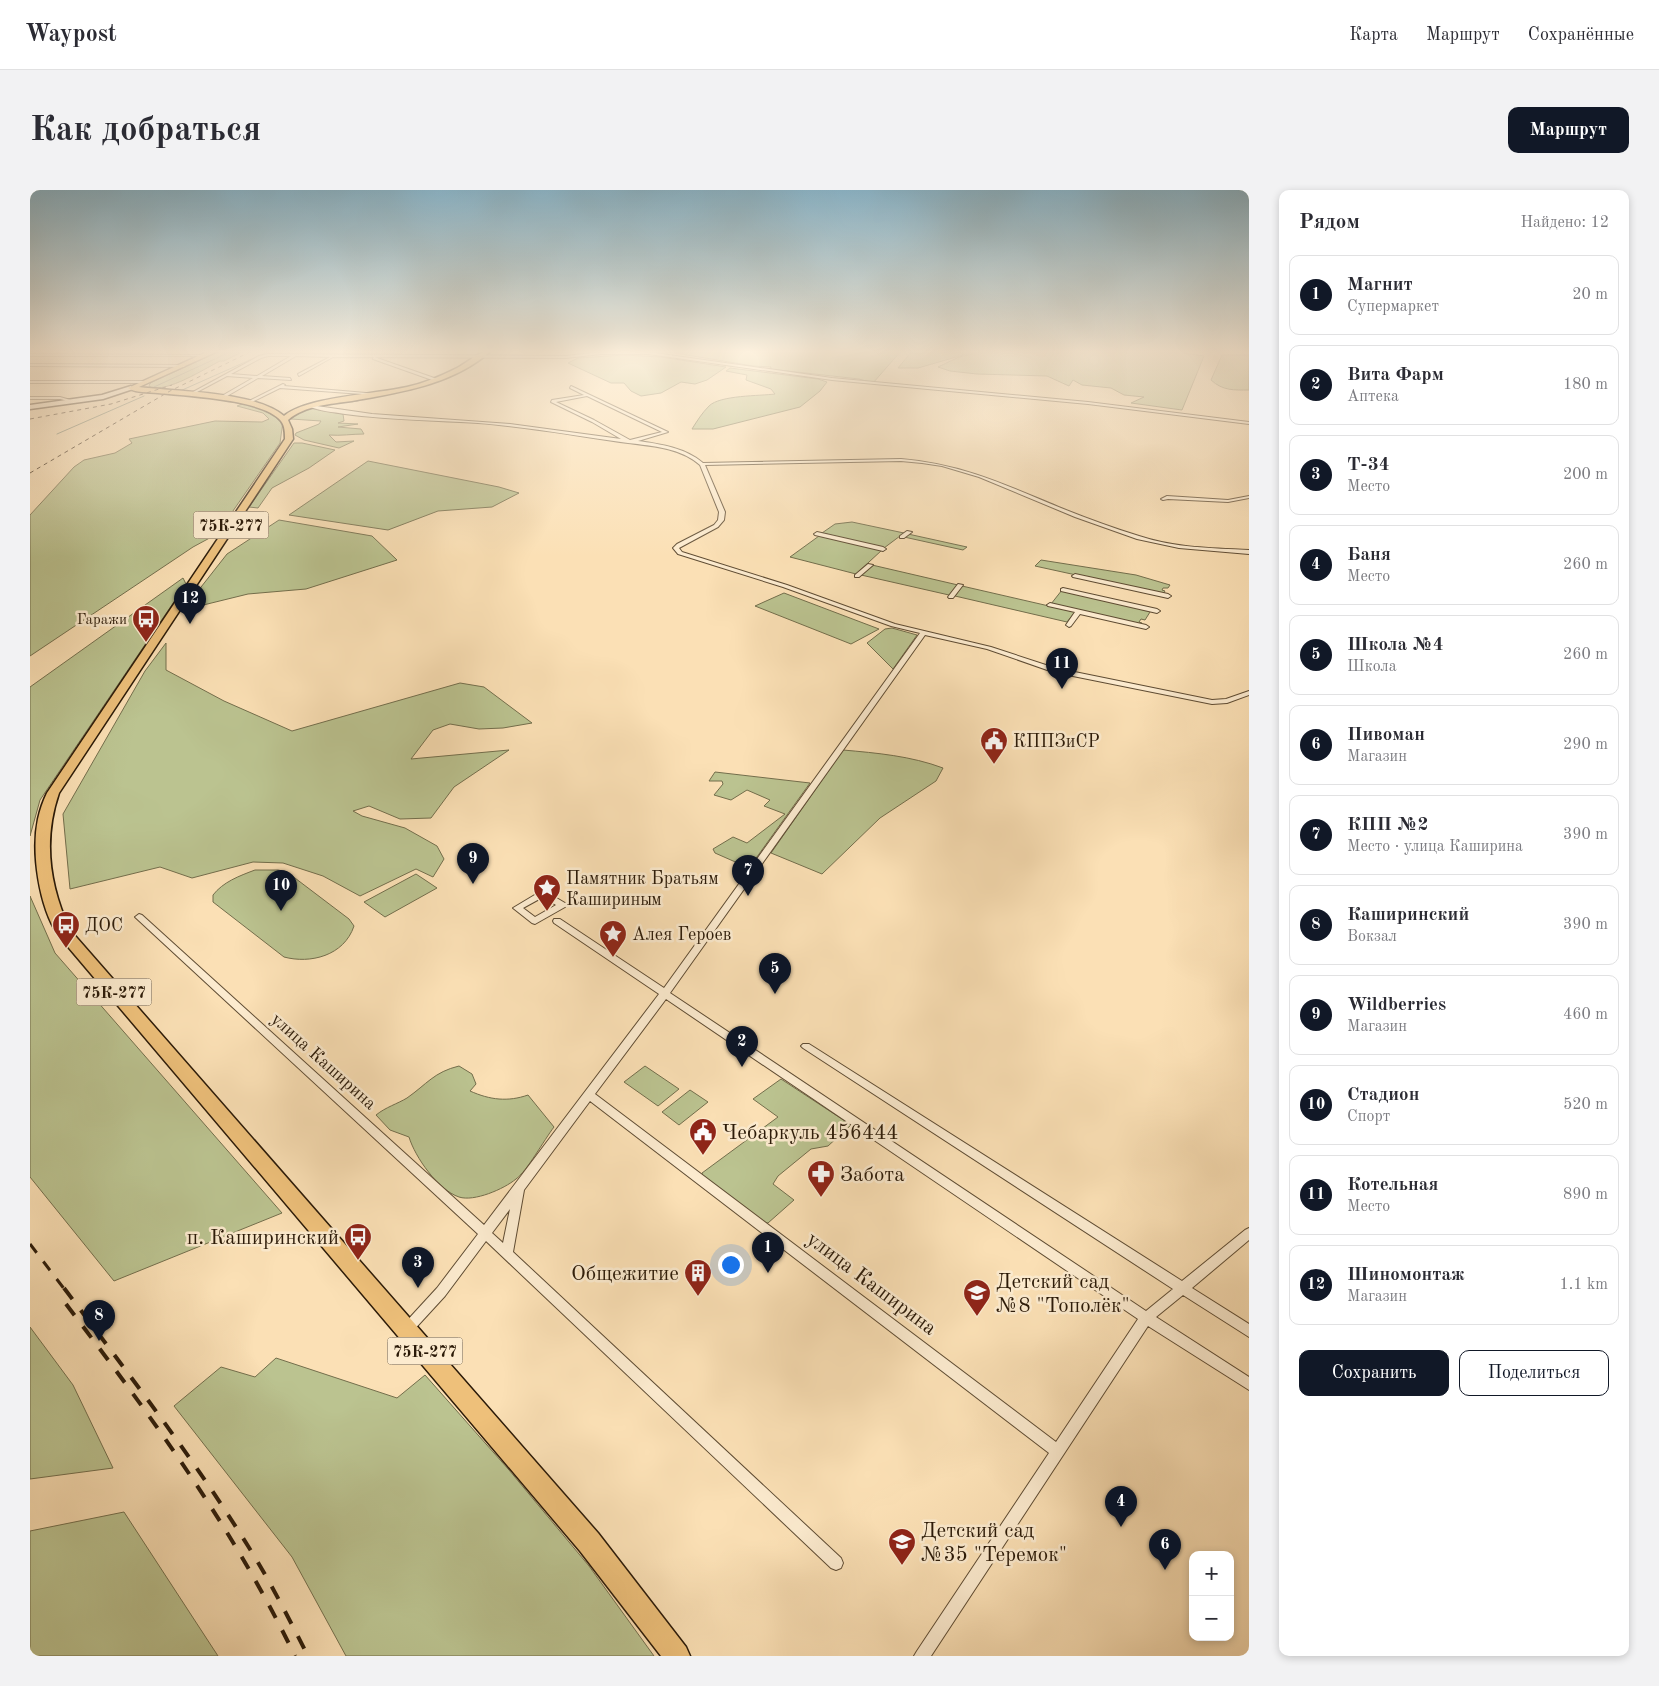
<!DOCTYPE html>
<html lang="ru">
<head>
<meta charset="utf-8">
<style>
  :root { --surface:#fff; --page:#f2f2f3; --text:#2b2b33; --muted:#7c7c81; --line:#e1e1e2; --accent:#111827 }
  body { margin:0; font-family:"Old Standard TT",serif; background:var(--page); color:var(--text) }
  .controls { position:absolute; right:15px; bottom:15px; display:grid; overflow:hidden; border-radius:10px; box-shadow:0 2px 8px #0003 }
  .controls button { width:45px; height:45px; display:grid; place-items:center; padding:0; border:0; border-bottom:1px solid var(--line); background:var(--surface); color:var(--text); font:25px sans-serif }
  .you { position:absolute; left:700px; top:1074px; width:18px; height:18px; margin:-12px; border:4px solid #fff; border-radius:50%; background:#1a73e8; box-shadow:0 0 0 8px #1a73e833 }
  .badge { display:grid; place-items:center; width:32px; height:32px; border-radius:50%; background:var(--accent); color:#fff; font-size:16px; font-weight:700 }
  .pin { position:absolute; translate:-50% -41px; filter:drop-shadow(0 1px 2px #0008) }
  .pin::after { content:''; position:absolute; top:26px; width:18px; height:15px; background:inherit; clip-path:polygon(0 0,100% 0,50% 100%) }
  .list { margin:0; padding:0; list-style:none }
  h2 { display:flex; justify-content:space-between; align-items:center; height:65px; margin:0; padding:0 20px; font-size:21px }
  h2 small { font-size:16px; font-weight:400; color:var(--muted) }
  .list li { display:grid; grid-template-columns:32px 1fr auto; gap:15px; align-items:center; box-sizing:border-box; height:80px; margin:0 10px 10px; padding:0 10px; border:1px solid var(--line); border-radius:10px }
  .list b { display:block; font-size:19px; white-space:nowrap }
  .list p { margin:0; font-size:16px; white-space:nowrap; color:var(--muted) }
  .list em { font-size:16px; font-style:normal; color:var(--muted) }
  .actions { display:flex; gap:10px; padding:15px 20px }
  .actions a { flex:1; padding:11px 0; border:1px solid var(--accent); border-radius:10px; text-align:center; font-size:18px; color:var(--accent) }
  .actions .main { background:var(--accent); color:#fff }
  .map { position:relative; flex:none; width:1219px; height:1466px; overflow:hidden; border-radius:10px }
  header { display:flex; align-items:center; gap:30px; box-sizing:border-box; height:70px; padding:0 25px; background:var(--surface); border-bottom:1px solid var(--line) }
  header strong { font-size:24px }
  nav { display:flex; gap:28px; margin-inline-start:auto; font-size:18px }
  .intro { display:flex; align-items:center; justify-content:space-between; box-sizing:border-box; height:120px; padding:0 30px }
  h1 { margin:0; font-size:35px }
  .button { padding:12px 22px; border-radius:10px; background:var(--accent); color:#fff; font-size:18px; font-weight:700 }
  main { display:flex; gap:30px; padding:0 30px }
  aside { flex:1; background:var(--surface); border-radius:10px; box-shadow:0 2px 8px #0003 }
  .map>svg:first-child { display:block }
  .green { fill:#bbc390; stroke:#736e4c }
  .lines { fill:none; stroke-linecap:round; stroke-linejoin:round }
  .stream { stroke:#717c68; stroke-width:1 }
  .street-casing { stroke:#5f4c33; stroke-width:2 }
  .secondary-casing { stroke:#2b1a08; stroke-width:3 }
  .primary-casing { stroke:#2b1a08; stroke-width:3 }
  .street { fill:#fcebcf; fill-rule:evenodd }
  .secondary { fill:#fcebcf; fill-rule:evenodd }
  .primary { fill:#eec07a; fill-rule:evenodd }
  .rail-far2 { stroke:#2b1a08; stroke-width:1; stroke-dasharray:4 4; stroke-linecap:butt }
  .rail-far1 { stroke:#2b1a08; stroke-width:3; stroke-dasharray:11 11; stroke-linecap:butt }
  .rail { stroke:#2b1a08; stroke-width:4; stroke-dasharray:14 14; stroke-linecap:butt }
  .labels { text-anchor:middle; stroke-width:5; stroke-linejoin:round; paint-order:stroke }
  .far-poi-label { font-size:15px; fill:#2b1a08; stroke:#fcebcf; text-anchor:end }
  .shield { fill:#fcebcf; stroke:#6a5944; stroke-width:1 }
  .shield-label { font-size:16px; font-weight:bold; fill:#2b1a08 }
  .poi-label { font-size:18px; fill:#2b1a08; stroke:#fcebcf; text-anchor:start }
  .street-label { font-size:18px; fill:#2b1a08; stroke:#fcebcf }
  .near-poi-label { font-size:21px; fill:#2b1a08; stroke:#fcebcf; text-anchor:start }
  .near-street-label { font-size:21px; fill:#2b1a08; stroke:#fcebcf }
</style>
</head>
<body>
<header>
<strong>Waypost</strong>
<nav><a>Карта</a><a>Маршрут</a><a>Сохранённые</a></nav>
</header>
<div class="intro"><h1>Как добраться</h1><a class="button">Маршрут</a></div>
<main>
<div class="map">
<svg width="1219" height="1466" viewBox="0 0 1219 1466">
  <rect width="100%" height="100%" fill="#fbe0b5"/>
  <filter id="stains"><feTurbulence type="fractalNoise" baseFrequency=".004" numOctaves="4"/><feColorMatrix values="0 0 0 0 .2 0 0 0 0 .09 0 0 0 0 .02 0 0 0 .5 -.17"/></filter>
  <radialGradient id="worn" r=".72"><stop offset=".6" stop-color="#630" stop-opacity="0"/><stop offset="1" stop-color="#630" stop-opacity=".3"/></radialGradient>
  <path class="green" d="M 190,161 L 214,161 L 194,171 L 190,171 C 174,179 137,203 120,197 L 119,195 L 122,192 Z
    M 633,161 L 871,161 L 843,193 L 829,189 L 740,179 L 741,177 L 723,176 Z
    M 882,161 L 947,161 L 888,178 L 868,178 Z
    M 956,161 L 1140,161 L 1174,166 L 1152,220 L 1101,213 L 1114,207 L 1094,205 L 1081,198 L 1052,195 L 1043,190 L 1039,196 L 1017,186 L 947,184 L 920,181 L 908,177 L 929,167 Z
    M 594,165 L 631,167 L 696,177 L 677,190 L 665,194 L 651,192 L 631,203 L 611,206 L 601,201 L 594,193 L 581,193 L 538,173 L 548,168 Z
    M 1192,165 L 1219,165 L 1219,200 C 1204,200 1193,201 1181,190 Z
    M 700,178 L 788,189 L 797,192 L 790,201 L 770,217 L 683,239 L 662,239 C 667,231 672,223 679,216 C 690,205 730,206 745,204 L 741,199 L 716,190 L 717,185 L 696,181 Z
    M 215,213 L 232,219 L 253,231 L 250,253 L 187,344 L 163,357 L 0,466 L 0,325 L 44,277 L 54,270 L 85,263 L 102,253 L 99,249 L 185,231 L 232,232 L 239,229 L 233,223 L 207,216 Z
    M 279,218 L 313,224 L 314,231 L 308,233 L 328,234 L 308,237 L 331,239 L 334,244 C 322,244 311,246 299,245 L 306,252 L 324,251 L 309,258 L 274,250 L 265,245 L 266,243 L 289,234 L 291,231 L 261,229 L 262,224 Z
    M 264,253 L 272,253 L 305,260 L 279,278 L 242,298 L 228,318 L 219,317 Z
    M 338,271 L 469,297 L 489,303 L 462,317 L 408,321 L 358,340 L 259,325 Z
    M 249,330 L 342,346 L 367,370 L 276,399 L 218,404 L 153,420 L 197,364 Z
    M 822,332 L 874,343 L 854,358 L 792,343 L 805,334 Z
    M 878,344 L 937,357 L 933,360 L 874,347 Z
    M 789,346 L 852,360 L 826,384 L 760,367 Z
    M 1011,370 L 1106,385 L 1140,395 L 1138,398 L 1133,398 L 1132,400 L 1135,401 L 1133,404 L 1005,376 Z
    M 842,375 L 928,395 L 919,405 L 831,385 Z
    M 153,388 L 156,394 L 10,610 L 0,646 L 0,497 Z
    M 932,396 L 1045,422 L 1037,432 L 925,406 Z
    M 1032,400 L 1120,421 L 1120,422 L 1115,430 L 1111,429 L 1109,432 L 1112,433 L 1111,434 L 1021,414 Z
    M 754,403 L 849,439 L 821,454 L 725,416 Z
    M 862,438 L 887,445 L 863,479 L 837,453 L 855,439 Z
    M 136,453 L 136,480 L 194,511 L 262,541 L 430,493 L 454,497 L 502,533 L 473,538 L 449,539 L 420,534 L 403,540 L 381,569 L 479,560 L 424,597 L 401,628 L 370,629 L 339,616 L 323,621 L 332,626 L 375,638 L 407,656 L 414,669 L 403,687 L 386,679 L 330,706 L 293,686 L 253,673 L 223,672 L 162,688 L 130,677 L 40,699 L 33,624 L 115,481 Z
    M 813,560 C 847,563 881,566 913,578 L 906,591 L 850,628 L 792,684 L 741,663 Z
    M 685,582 L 780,593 L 719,678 L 685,663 L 683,659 L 703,647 L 717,653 L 755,624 L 734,616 L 740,610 L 717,600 L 701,610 L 684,605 L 693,594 L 692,591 L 679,591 Z
    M 225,680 L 248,680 L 257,682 L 319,729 L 324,736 C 314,766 280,774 254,767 L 183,712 L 183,705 C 193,692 209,686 225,680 Z
    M 386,684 L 407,698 L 355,727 L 334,712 Z
    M 0,706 L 25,763 L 252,1023 L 84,1091 L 0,987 Z
    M 429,876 L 442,884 L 446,894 L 440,901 C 460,910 478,912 498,905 L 524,937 C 514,950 497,981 486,989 C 474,999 444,1012 429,1007 C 408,1000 385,967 379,947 L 360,940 L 346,925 C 356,917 367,914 377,908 C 397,894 404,882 429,876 Z
    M 615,876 L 649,899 L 628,916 L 594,892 Z
    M 751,889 L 821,935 L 798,956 L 781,959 L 748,986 L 743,994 L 764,1010 L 738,1033 L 730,1032 L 673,989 L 672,983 L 748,927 L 723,909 Z
    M 660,900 L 678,912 L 649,935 L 632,922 Z
    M 0,1137 L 43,1195 L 83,1278 L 0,1289 Z
    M 246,1168 L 367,1208 L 395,1185 L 479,1280 L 559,1376 L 624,1466 L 316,1466 L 262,1367 L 144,1216 L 191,1177 L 225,1187 Z
    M 94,1322 L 188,1466 L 0,1466 L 0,1341 Z"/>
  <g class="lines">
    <path class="stream" d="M 187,168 L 201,161
      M 124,197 L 185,169
      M 150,201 L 240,161
      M 27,244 L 114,206"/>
    <defs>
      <path id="street" d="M 571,162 L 618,162 L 802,188 L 1058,212 L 1219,232 L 1219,234 L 1058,214 L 802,190 L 618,164 L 571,164 L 536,168 L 303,167 L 269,186 L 268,184 L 300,167 L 266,166 L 232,186 L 260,188 L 261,190 L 228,188 L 192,209 L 190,209 L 190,207 L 223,188 L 197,186 L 167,202 L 167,206 L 165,206 L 163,202 L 229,166 L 238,164 L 536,166 ZM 238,166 L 261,166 L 227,186 L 201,184 L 231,168 Z
        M 0,164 L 174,165 L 176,166 L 0,166 Z
        M 344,167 L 407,189 L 408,190 L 405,191 L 343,169 Z
        M 0,174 L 153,175 L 155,176 L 153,177 L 0,176 Z
        M 0,191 L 115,191 L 117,192 L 115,193 L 0,193 Z
        M 253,194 L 255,195 L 254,196 L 348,204 L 346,205 L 250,198 L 222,212 L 219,211 Z
        M 541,196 L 638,242 L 608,251 C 630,254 656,258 673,273 L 871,269 C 932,274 976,295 1031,318 C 1056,328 1083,338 1109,346 C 1145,358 1182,358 1219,360 L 1219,364 L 1149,358 L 1107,349 L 1045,327 L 949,287 L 912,276 L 892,273 L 871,271 L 675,275 L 695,322 L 694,330 L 688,337 L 649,358 L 652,362 L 757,395 L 865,434 L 961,457 L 1025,478 L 1182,510 L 1196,509 L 1219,501 L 1219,505 L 1197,513 L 1182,514 L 1023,482 L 957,459 L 895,445 L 640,803 L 1116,1121 L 1143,1099 L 773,858 L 771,856 L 773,854 L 779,854 L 1152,1091 L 1215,1040 L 1219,1038 L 1219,1050 L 1162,1098 L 1219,1134 L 1219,1147 L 1153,1105 L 1126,1127 L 1219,1187 L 1219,1200 L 1118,1136 L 901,1466 L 884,1466 L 887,1461 L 1019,1263 L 560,911 L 494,1000 L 483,1062 L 811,1368 L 813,1373 L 811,1378 L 806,1380 L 801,1378 L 456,1051 L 415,1106 L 381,1143 L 377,1145 L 373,1143 L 371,1139 L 373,1135 L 407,1098 L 448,1044 L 105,727 L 109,724 L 112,725 L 454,1035 L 629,804 L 524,733 L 523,731 L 524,729 L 530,729 L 634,798 L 890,443 L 861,436 L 753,397 L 648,364 L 643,358 L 647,354 L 684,335 L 688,330 L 689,322 L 670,275 C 651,258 623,256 598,253 C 548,246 498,237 448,233 C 403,230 359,230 315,224 C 303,222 289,221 278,216 L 280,215 L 342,224 L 480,234 L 591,249 L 562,232 L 521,212 L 522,210 L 554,205 L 540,198 ZM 557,206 L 632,242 L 600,250 L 564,230 L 526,212 ZM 636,809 L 1108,1129 L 1026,1252 L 565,904 ZM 480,1019 L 473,1053 L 462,1043 Z
        M 0,207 L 30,207 L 44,211 L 42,212 L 30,209 L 0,209 Z
        M 1137,306 L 1198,310 L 1219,306 L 1219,308 L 1198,312 L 1138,309 L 1133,310 L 1131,309 Z
        M 877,341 L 882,342 L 874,348 L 870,348 L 870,346 Z
        M 787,342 L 853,357 L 856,359 L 853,361 L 785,345 L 784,344 Z
        M 838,374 L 843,375 L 829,387 L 825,387 L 825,385 Z
        M 1045,384 L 1138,404 L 1141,406 L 1138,408 L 1043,387 L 1042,386 Z
        M 928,394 L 933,395 L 923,408 L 919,408 L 918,407 Z
        M 1033,398 L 1127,419 L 1130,421 L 1127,423 L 1031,401 L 1031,399 Z
        M 1020,413 L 1116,435 L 1119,437 L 1116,439 L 1050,424 L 1041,436 L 1039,437 L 1036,435 L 1045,422 L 1018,416 L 1017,415 Z
        M 513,700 L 535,713 L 536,715 L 535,717 L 505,734 L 502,733 L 483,718 ZM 513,707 L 526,715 L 505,727 L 493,718 Z"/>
      <path id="secondary" d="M 101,196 L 103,199 L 73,209 L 0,219 L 0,215 L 72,205 Z"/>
      <path id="primary" d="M 179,161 L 188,161 L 109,197 C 148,202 225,201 254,226 C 276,207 346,204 377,197 C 395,193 411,186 427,178 C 439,172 448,161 461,161 C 422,195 371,202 322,211 C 301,214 275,215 258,230 L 262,239 L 263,249 L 29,603 C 13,650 19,695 40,740 L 568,1343 L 656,1457 L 660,1466 L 631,1466 L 550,1361 L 28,745 C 9,716 1,662 8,629 C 10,620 13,611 17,603 L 255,249 C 255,243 255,236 251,231 C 234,209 155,206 128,203 C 118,202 105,203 98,198 Z"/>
    </defs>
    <use href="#street" class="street-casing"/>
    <use href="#secondary" class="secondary-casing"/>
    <use href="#primary" class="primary-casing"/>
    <use href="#street" class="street"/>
    <use href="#secondary" class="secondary"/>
    <use href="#primary" class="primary"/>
    <path class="rail-far2" d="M 0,229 L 81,214 L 142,195
      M 0,283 L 140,201 L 222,161"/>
    <path class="rail-far1" d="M 0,1054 L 35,1100"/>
    <path class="rail" d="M 34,1098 C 97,1182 162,1266 218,1356 C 240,1391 259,1429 278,1466
      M 36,1114 C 123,1229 202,1336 265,1466"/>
  </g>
  <linearGradient id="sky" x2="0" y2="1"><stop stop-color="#8bb8ce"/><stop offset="0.44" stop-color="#fdf1de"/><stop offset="1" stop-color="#fdf1de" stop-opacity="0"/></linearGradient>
  <rect width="1219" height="367" fill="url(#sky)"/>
  <defs>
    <symbol id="bus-pin" viewBox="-11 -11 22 30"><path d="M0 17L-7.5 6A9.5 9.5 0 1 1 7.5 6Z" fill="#8f2418" stroke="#fcebcf"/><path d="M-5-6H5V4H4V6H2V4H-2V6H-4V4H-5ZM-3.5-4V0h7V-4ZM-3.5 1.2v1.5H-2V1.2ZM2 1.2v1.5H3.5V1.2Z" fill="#fff"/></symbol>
    <symbol id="civic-pin" viewBox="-11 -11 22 30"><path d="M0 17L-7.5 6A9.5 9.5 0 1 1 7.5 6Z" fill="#8f2418" stroke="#fcebcf"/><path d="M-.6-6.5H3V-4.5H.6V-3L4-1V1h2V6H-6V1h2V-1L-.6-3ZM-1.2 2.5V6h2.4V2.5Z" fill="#fff"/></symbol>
    <symbol id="sight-pin" viewBox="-11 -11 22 30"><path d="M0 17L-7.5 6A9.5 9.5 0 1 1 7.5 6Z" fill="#8f2418" stroke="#fcebcf"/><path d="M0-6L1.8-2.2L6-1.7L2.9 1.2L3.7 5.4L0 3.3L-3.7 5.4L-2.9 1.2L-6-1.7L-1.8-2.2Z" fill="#fff"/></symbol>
    <symbol id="pharmacy-pin" viewBox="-11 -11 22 30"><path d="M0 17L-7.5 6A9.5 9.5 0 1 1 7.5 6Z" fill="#8f2418" stroke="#fcebcf"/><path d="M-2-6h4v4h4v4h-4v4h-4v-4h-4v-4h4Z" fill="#fff"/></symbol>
    <symbol id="building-pin" viewBox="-11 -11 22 30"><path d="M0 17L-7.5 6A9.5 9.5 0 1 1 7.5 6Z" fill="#8f2418" stroke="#fcebcf"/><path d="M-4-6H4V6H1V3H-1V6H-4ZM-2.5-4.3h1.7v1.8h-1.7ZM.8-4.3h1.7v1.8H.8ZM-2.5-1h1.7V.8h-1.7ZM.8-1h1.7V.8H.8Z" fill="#fff"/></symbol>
    <symbol id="school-pin" viewBox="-11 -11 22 30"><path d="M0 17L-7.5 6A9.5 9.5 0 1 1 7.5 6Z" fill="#8f2418" stroke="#fcebcf"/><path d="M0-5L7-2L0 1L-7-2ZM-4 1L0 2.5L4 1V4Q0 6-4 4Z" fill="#fff"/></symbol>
  </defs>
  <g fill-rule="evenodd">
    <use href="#bus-pin" x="100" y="413" width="32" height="43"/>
    <use href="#civic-pin" x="948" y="535" width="32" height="43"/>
    <use href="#sight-pin" x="501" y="682" width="32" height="43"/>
    <use href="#bus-pin" x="20" y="719" width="32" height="43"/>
    <use href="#sight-pin" x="567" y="728" width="32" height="43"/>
    <use href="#civic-pin" x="657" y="926" width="32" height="43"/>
    <use href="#pharmacy-pin" x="775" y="968" width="32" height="43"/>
    <use href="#bus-pin" x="312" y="1031" width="32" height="43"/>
    <use href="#building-pin" x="652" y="1067" width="32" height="43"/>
    <use href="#school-pin" x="931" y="1087" width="32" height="43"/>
    <use href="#school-pin" x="856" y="1336" width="32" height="43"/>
  </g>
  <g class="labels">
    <g class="far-poi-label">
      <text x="97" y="434">Гаражи</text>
    </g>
    <g class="shield">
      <rect x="163.5" y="321.5" width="75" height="27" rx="4"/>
      <rect x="46.5" y="788.5" width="75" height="27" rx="4"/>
      <rect x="357.5" y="1147.5" width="75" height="27" rx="4"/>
    </g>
    <g class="shield-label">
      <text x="201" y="341">75К-277</text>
      <text x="84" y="808">75К-277</text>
      <text x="395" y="1167">75К-277</text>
    </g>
    <g class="poi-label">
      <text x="983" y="557">КППЗиСР</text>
      <text x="536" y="694">Памятник Братьям<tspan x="536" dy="21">Кашириным</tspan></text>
      <text x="55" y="741">ДОС</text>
      <text x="602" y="750">Алея Героев</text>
    </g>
    <g class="street-label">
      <text transform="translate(294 871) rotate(42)" y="6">улица Каширина</text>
    </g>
    <g class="near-poi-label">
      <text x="692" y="949">Чебаpкуль 456444</text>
      <text x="810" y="991">Забота</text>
      <text x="309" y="1054" text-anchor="end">п. Каширинский</text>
      <text x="649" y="1090" text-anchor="end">Общежитие</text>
      <text x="966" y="1098">Детский сад<tspan x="966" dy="24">№8 "Тополёк"</tspan></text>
      <text x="891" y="1347">Детский сад<tspan x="891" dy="24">№35 "Теремок"</tspan></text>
    </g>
    <g class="near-street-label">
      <text transform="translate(842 1093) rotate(37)" y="7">улица Каширина</text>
    </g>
  </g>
  <rect width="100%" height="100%" filter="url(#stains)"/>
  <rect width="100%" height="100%" fill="url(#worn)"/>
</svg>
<div class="controls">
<button>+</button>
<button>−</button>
</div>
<div class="you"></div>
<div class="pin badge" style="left:738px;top:1083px">1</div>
<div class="pin badge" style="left:712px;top:877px">2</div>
<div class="pin badge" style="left:388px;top:1098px">3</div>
<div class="pin badge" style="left:1091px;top:1337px">4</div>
<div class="pin badge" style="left:745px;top:804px">5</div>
<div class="pin badge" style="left:1135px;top:1380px">6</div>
<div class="pin badge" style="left:718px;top:706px">7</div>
<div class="pin badge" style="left:69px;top:1151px">8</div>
<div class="pin badge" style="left:443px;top:694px">9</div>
<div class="pin badge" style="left:251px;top:721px">10</div>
<div class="pin badge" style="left:1032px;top:499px">11</div>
<div class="pin badge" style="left:160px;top:434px">12</div>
</div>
<aside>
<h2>Рядом<small>Найдено: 12</small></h2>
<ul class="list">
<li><span class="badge">1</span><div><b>Магнит</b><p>Супермаркет</p></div><em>20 m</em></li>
<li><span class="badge">2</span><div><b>Вита Фарм</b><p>Аптека</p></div><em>180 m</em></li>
<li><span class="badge">3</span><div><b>Т-34</b><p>Место</p></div><em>200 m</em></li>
<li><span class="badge">4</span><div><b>Баня</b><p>Место</p></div><em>260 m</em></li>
<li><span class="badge">5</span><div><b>Школа №4</b><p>Школа</p></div><em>260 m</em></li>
<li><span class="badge">6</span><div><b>Пивоман</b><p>Магазин</p></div><em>290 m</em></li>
<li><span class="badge">7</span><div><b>КПП №2</b><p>Место · улица Каширина</p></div><em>390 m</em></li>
<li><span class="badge">8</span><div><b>Каширинский</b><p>Вокзал</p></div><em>390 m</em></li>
<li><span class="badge">9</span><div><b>Wildberries</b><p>Магазин</p></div><em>460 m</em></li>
<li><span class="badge">10</span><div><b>Стадион</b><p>Спорт</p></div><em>520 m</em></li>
<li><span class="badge">11</span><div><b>Котельная</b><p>Место</p></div><em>890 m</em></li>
<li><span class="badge">12</span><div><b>Шиномонтаж</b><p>Магазин</p></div><em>1.1 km</em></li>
</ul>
<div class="actions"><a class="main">Сохранить</a><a>Поделиться</a></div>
</aside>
</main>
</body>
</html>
